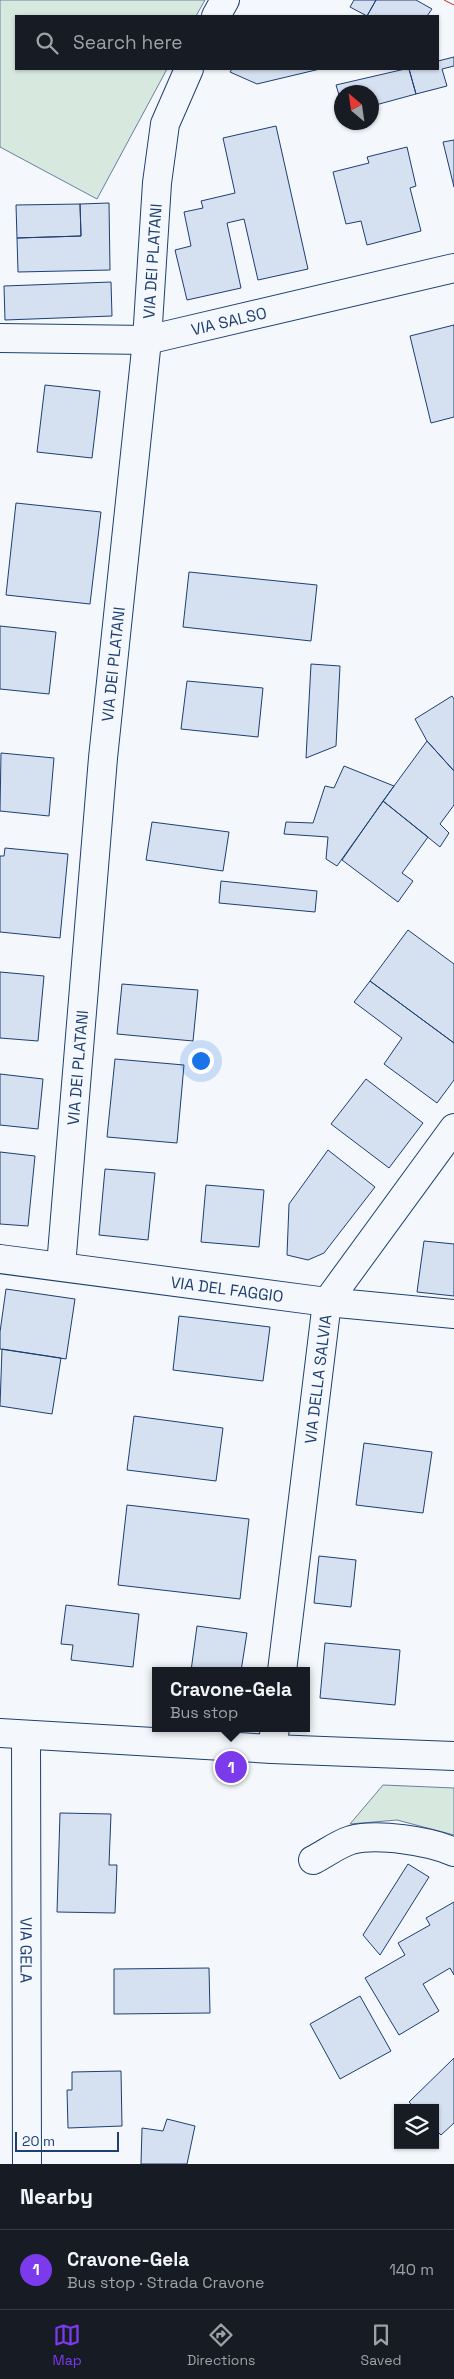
<!DOCTYPE html>
<html lang="en">
<head>
<meta charset="utf-8">
<style>
  :root { --surface:#171b24; --page:#20242c; --text:#f1f3f6; --muted:#9ea1a6; --line:#363941; --accent:#7c3aed }
  body { margin:0; font-family:"Space Grotesk",sans-serif; background:var(--page); color:var(--text) }
  .controls { position:absolute; right:15px; bottom:15px; display:grid; overflow:hidden; border-radius:0px; box-shadow:0 1px 4px #0004 }
  .controls button { width:45px; height:45px; display:grid; place-items:center; padding:0; border:0; border-bottom:1px solid var(--line); background:var(--surface); color:var(--text); font:25px sans-serif }
  .compass { position:absolute; left:334px; top:85px; width:45px; height:45px; border-radius:50%; background:var(--surface); box-shadow:0 1px 4px #0004; rotate:331deg }
  .scale { position:absolute; left:15px; bottom:12px; width:104px; box-sizing:border-box; padding-left:5px; border:2px solid #1d3f73; border-top:0; font-size:14px; line-height:18px; white-space:nowrap; color:#1d3f73; -webkit-text-stroke:4px #f4f7fb; paint-order:stroke }
  .you { position:absolute; left:200px; top:1060px; width:18px; height:18px; margin:-12px; border:4px solid #fff; border-radius:50%; background:#1a73e8; box-shadow:0 0 0 8px #1a73e833 }
  .badge { display:grid; place-items:center; width:32px; height:32px; border-radius:50%; background:var(--accent); color:#fff; font-size:16px; font-weight:700 }
  .pin { position:absolute; translate:-50% -50%; border:2px solid #fff; box-shadow:0 1px 5px #0006 }
  .popup { position:absolute; left:152px; top:1667px; width:158px; height:65px; box-sizing:border-box; display:grid; place-content:center; border-radius:0px; background:var(--surface); filter:drop-shadow(0 1px 4px #0005); font-size:16px; white-space:nowrap; color:var(--muted) }
  .popup b { font-size:19px; color:var(--text) }
  .popup::after { content:''; position:absolute; left:50%; top:100%; margin-left:-10px; border:10px solid transparent; border-top-color:var(--surface) }
  .list { margin:0; padding:0; list-style:none }
  h2 { display:flex; justify-content:space-between; align-items:center; height:65px; margin:0; padding:0 20px; font-size:21px }
  h2 small { font-size:16px; font-weight:400; color:var(--muted) }
  .list li { display:grid; grid-template-columns:32px 1fr auto; gap:15px; align-items:center; box-sizing:border-box; height:80px; padding:0 20px; border-top:1px solid var(--line) }
  .list b { display:block; font-size:19px; white-space:nowrap }
  .list p { margin:0; font-size:16px; white-space:nowrap; color:var(--muted) }
  .list em { font-size:16px; font-style:normal; color:var(--muted) }
  .icon { flex:none; width:28px; height:28px; fill:none; stroke:currentColor; stroke-width:2; stroke-linecap:round; stroke-linejoin:round }
  .map { position:relative; flex:none; width:454px; height:2164px; overflow:hidden }
  .search { position:absolute; background:var(--surface); box-shadow:0 1px 4px #0004; left:15px; right:15px; top:15px; height:55px; display:flex; align-items:center; gap:12px; box-sizing:border-box; padding:0 18px; border-radius:0px; color:var(--muted); font-size:19px }
  .sheet { height:145px; background:var(--surface) }
  nav { display:flex; justify-content:space-around; align-items:center; box-sizing:border-box; height:70px; border-top:1px solid var(--line); background:var(--surface); font-size:14px; color:var(--muted) }
  nav a { display:grid; justify-items:center; gap:2px }
  nav .on { color:var(--accent) }
  .map>svg:first-child { display:block }
  .green { fill:#d7e8df; stroke:#687fa3 }
  .building { fill:#d5e0f0; stroke:#1d3f73 }
  .lines { fill:none; stroke-linecap:round; stroke-linejoin:round }
  .minor-casing { stroke:#1d3f73; stroke-width:30 }
  .tertiary-casing { stroke:#1d3f73; stroke-width:30 }
  .minor { stroke:#f4f7fb; stroke-width:28 }
  .tertiary { stroke:#f4f7fb; stroke-width:28 }
  .power { stroke:#c62828; stroke-width:1; stroke-dasharray:18 4 2.5 4; stroke-linecap:butt }
  .labels { text-anchor:middle; stroke-width:4; stroke-linejoin:round; paint-order:stroke }
  .street-label { font-size:16px; fill:#1d3f73; stroke:#f4f7fb }
</style>
</head>
<body>
<div class="map">
<svg width="454" height="2164" viewBox="0 0 454 2164">
  <rect width="100%" height="100%" fill="#f4f7fb"/>
  <path class="green" d="M 0,0 L 205,0 L 196,16 L 16,16 L 16,69 L 167,69 L 97,199 L 0,147 Z
    M 383,1785 L 454,1788 L 454,1835 L 397,1820 L 350,1824 Z"/>
  <path class="building" d="M 354,0 L 376,0 L 367,16 L 350,7 Z
    M 376,0 L 416,0 L 432,9 L 427,16 L 367,16 Z
    M 454,57 L 454,66 L 442,69 L 447,86 L 416,94 L 409,69 L 438,69 L 438,61 Z
    M 232,69 L 320,69 L 257,84 L 230,72 Z
    M 405,69 L 409,69 L 416,94 L 372,106 L 372,92 L 342,92 L 342,105 L 336,85 Z
    M 276,126 L 308,269 L 258,280 L 244,219 L 227,223 L 241,288 L 187,300 L 175,250 L 191,246 L 184,212 L 203,208 L 201,201 L 235,193 L 223,138 Z
    M 454,140 L 454,187 L 443,142 Z
    M 407,147 L 416,186 L 410,188 L 421,231 L 367,245 L 361,221 L 346,224 L 333,172 L 369,163 L 367,157 Z
    M 109,203 L 110,270 L 18,272 L 17,238 L 81,236 L 80,204 Z
    M 80,204 L 81,236 L 17,238 L 16,205 Z
    M 111,282 L 112,316 L 5,320 L 4,286 Z
    M 454,325 L 454,417 L 431,423 L 410,336 Z
    M 45,385 L 100,391 L 92,458 L 37,452 Z
    M 16,503 L 101,512 L 90,604 L 6,595 Z
    M 189,572 L 317,585 L 311,641 L 183,627 Z
    M 0,626 L 56,632 L 49,694 L 0,689 Z
    M 311,664 L 340,666 L 336,746 L 306,758 Z
    M 187,681 L 263,688 L 258,737 L 181,729 Z
    M 452,696 L 454,699 L 454,771 L 427,741 L 415,719 Z
    M 427,741 L 454,771 L 454,805 L 440,824 L 449,833 L 440,847 L 383,801 Z
    M 1,753 L 54,758 L 49,816 L 0,811 Z
    M 344,766 L 394,786 L 337,866 L 326,859 L 328,837 L 284,834 L 286,822 L 313,823 L 325,786 L 334,788 Z
    M 383,801 L 428,837 L 402,873 L 413,881 L 398,902 L 342,860 Z
    M 152,822 L 229,832 L 223,871 L 146,860 Z
    M 5,848 L 68,854 L 60,938 L 0,932 L 0,856 L 4,856 Z
    M 221,881 L 317,891 L 315,912 L 219,903 Z
    M 408,930 L 454,964 L 454,1043 L 370,981 Z
    M 0,972 L 44,976 L 38,1041 L 0,1038 Z
    M 370,981 L 454,1043 L 454,1080 L 437,1103 L 384,1064 L 402,1038 L 354,1002 Z
    M 122,984 L 198,990 L 193,1041 L 117,1034 Z
    M 115,1059 L 184,1065 L 177,1143 L 107,1137 Z
    M 0,1074 L 43,1079 L 38,1129 L 0,1125 Z
    M 366,1079 L 423,1123 L 389,1168 L 331,1124 Z
    M 328,1150 L 375,1187 L 324,1253 L 308,1260 L 287,1255 L 289,1204 Z
    M 0,1152 L 35,1156 L 28,1226 L 0,1224 Z
    M 105,1169 L 155,1173 L 148,1240 L 99,1235 Z
    M 206,1185 L 264,1190 L 259,1247 L 201,1242 Z
    M 424,1241 L 454,1244 L 454,1296 L 417,1292 Z
    M 6,1289 L 75,1299 L 66,1359 L 0,1349 L 0,1332 Z
    M 179,1316 L 270,1327 L 263,1381 L 173,1370 Z
    M 2,1349 L 61,1358 L 52,1414 L 0,1406 Z
    M 134,1416 L 223,1428 L 216,1481 L 127,1470 Z
    M 364,1443 L 432,1452 L 423,1513 L 356,1505 Z
    M 127,1505 L 249,1519 L 240,1599 L 118,1585 Z
    M 319,1556 L 356,1560 L 351,1607 L 314,1603 Z
    M 66,1605 L 139,1614 L 133,1667 L 71,1660 L 73,1645 L 61,1644 Z
    M 197,1626 L 247,1633 L 241,1671 L 191,1671 Z
    M 325,1643 L 400,1650 L 395,1705 L 320,1698 Z
    M 60,1813 L 111,1814 L 109,1865 L 117,1865 L 115,1913 L 57,1912 Z
    M 408,1864 L 429,1877 L 380,1955 L 363,1935 Z
    M 454,1902 L 454,1975 L 450,1968 L 423,1984 L 439,2011 L 399,2035 L 365,1978 L 405,1955 L 398,1943 L 430,1925 L 426,1918 Z
    M 209,1968 L 210,2013 L 114,2014 L 114,1969 Z
    M 360,1996 L 391,2051 L 340,2079 L 310,2024 Z
    M 454,2058 L 454,2123 L 441,2135 L 435,2129 L 435,2108 L 415,2108 L 409,2102 Z
    M 121,2071 L 122,2126 L 68,2128 L 67,2090 L 72,2090 L 72,2072 Z
    M 167,2119 L 195,2126 L 187,2164 L 141,2164 L 142,2128 L 163,2131 Z"/>
  <g class="lines">
    <defs>
      <g id="minor">
        <path d="M 216,16 L 225,0"/>
        <path id="s1" d="M 0,338 L 147,340 L 454,268"/>
        <path id="s2" d="M 0,1259 L 327,1302 L 454,1314"/>
        <path id="s3" d="M 61,1266 L 103,758 L 147,340 L 157,183 L 165,124 L 189,69"/>
        <path id="s4" d="M 282,1671 L 327,1302 L 454,1128"/>
        <path id="s5" d="M 26,1735 L 27,2164"/>
        <path d="M 272,1749 L 275,1728"/>
        <path d="M 313,1860 C 325,1854 338,1844 351,1840 C 377,1833 430,1841 454,1852"/>
      </g>
      <path id="tertiary" d="M 0,1733 L 272,1749 L 454,1756"/>
    </defs>
    <use href="#minor" class="minor-casing"/>
    <use href="#tertiary" class="tertiary-casing"/>
    <use href="#minor" class="minor"/>
    <use href="#tertiary" class="tertiary"/>
    <path class="power" d="M 444,0 L 454,5"/>
  </g>
  <g class="labels">
    <g class="street-label">
      <text dy="6" stroke="none"><textPath href="#s3" startOffset="1009">VIA DEI PLATANI</textPath></text>
      <text dy="6" stroke="none"><textPath href="#s1" startOffset="231">VIA SALSO</textPath></text>
      <text dy="6" stroke="none"><textPath href="#s3" startOffset="604">VIA DEI PLATANI</textPath></text>
      <text dy="6" stroke="none"><textPath href="#s3" startOffset="199">VIA DEI PLATANI</textPath></text>
      <text dy="6" stroke="none"><textPath href="#s2" startOffset="229">VIA DEL FAGGIO</textPath></text>
      <text dy="6" stroke="none"><textPath href="#s4" startOffset="294">VIA DELLA SALVIA</textPath></text>
      <text dy="6" stroke="none"><textPath href="#s5" startOffset="215">VIA GELA</textPath></text>
    </g>
  </g>
</svg>
<div class="controls">
<button><svg class="icon" aria-label="layers" viewBox="0 0 24 24"><path d="M12 4l9 5-9 5-9-5zM3 14l9 5 9-5"/></svg></button>
</div>
<svg class="compass" viewBox="-18 -18 36 36"><path d="M0-13l5 13h-10z" fill="#e53935"/><path d="M0 13l5-13h-10z" fill="#9ea1a6"/></svg>
<div class="scale">20 m</div>
<div class="you"></div>
<div class="pin badge" style="left:231px;top:1767px">1</div>
<div class="popup"><b>Cravone-Gela</b>Bus stop</div>
<div class="search"><svg class="icon" aria-label="search" viewBox="0 0 24 24"><circle cx="10" cy="10" r="6"/><path d="M15 15l6 6"/></svg>Search here</div>
</div>
<section class="sheet">
<h2>Nearby<small></small></h2>
<ul class="list">
<li><span class="badge">1</span><div><b>Cravone-Gela</b><p>Bus stop · Strada Cravone</p></div><em>140 m</em></li>
</ul>
</section>
<nav>
<a class="on"><svg class="icon" aria-label="map" viewBox="0 0 24 24"><path d="M3 6l6-2 6 2 6-2v14l-6 2-6-2-6 2zM9 4v14M15 6v14"/></svg>Map</a>
<a><svg class="icon" aria-label="directions" viewBox="0 0 24 24"><path d="M12 3l9 9-9 9-9-9zM9 14v-3h6M13 9l2 2-2 2"/></svg>Directions</a>
<a><svg class="icon" aria-label="saved" viewBox="0 0 24 24"><path d="M7 4h10v16l-5-4-5 4z"/></svg>Saved</a>
</nav>
</body>
</html>
